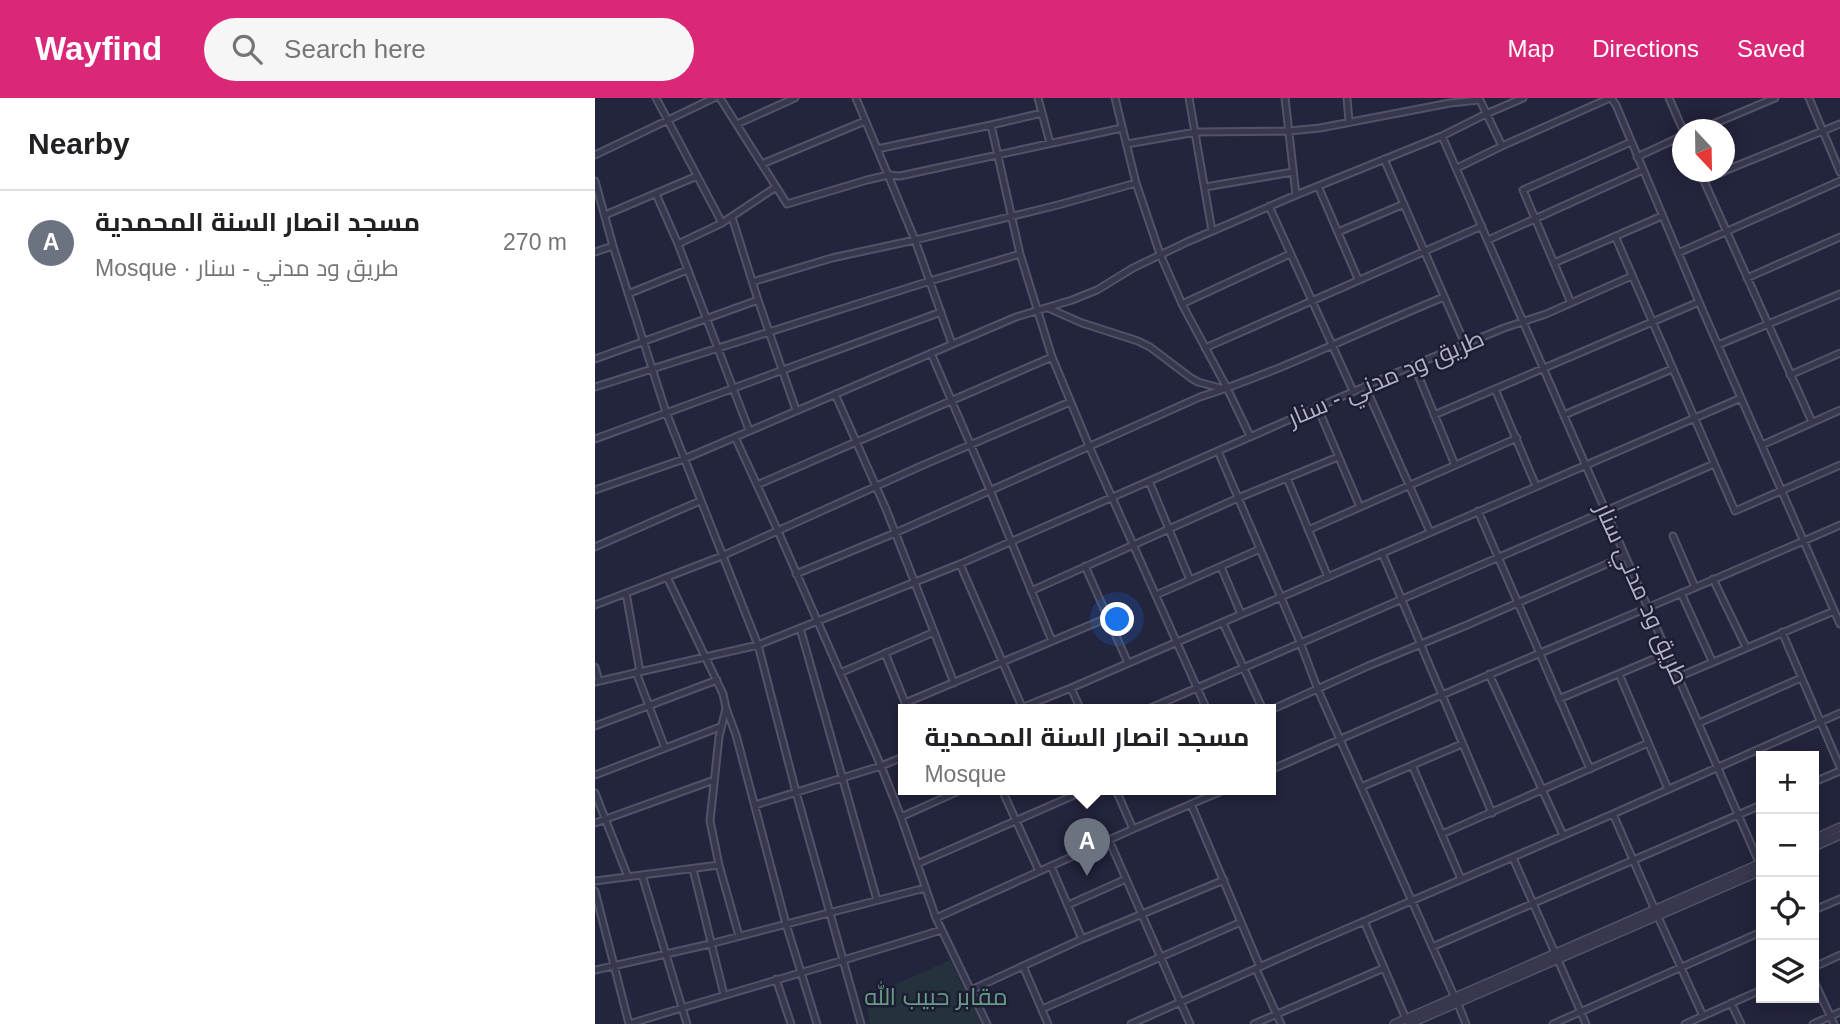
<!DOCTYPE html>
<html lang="en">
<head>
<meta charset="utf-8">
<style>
  :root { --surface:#fff; --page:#f6f6f6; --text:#202124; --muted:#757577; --line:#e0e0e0; --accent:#db2777 }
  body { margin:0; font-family:Arial,Cairo,sans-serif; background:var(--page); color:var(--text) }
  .controls { position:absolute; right:21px; bottom:21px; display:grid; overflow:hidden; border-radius:0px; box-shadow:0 4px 18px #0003 }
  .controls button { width:63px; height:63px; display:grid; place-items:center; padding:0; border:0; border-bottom:2px solid var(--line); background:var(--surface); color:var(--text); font:35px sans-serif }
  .compass { position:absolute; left:1077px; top:21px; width:63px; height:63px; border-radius:50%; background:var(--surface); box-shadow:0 4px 18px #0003; rotate:158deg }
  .you { position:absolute; left:523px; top:522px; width:24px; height:24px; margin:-18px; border:5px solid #fff; border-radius:50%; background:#1a73e8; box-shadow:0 0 0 10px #1a73e833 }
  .badge { display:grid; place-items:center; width:46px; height:46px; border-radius:50%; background:var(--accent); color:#fff; font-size:23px; font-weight:700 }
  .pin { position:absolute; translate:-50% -58px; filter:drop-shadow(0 2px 4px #0008) }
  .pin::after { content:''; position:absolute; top:37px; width:24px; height:21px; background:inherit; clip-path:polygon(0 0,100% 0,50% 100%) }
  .popup { position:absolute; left:303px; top:606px; width:378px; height:91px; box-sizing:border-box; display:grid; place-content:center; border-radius:0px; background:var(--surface); filter:drop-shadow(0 2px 5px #0005); font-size:23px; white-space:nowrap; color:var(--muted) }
  .popup b { font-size:26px; color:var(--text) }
  .popup::after { content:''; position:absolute; left:50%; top:100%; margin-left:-14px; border:14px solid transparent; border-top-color:var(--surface) }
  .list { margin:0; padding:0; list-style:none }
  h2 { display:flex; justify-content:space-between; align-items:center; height:91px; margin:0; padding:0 28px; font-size:30px }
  h2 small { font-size:23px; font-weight:400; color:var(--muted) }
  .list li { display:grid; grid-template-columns:46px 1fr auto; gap:21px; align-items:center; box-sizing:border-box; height:105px; padding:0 28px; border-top:2px solid var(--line) }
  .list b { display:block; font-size:26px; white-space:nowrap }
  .list p { margin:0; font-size:23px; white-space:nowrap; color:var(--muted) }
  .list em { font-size:23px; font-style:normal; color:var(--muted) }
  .icon { flex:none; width:38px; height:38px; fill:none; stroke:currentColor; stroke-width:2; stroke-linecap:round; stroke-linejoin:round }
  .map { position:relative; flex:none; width:1245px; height:926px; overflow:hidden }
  header { display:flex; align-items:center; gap:42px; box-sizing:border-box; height:98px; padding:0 35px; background:var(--accent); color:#fff }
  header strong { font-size:33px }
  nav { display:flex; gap:38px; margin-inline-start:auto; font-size:24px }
  .search { width:490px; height:63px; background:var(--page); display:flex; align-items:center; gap:18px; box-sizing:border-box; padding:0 24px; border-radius:38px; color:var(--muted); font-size:26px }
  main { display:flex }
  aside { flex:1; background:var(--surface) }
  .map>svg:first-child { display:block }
  .green { fill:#25323e }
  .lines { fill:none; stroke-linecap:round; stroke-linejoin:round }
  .minor-casing { stroke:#525268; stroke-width:9 }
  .tertiary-casing { stroke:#525268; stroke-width:10 }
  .minor { stroke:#37374d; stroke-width:5 }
  .tertiary { stroke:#37374d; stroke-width:7 }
  .labels { text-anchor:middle; stroke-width:5; stroke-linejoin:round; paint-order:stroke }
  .street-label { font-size:24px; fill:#b2b2c8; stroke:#1c1d32 }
  .park-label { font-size:24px; fill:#699a87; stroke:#1c1d32 }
</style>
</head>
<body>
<header>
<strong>Wayfind</strong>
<div class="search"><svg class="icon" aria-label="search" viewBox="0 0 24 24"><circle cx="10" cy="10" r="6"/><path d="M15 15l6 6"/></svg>Search here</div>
<nav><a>Map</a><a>Directions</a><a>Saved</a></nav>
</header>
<main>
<aside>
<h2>Nearby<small></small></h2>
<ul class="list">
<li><span class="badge" style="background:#6b7280">A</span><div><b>مسجد انصار السنة المحمدية</b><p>Mosque · طريق ود مدني - سنار</p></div><em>270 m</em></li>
</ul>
</aside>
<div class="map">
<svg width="1245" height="926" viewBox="0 0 1245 926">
  <rect width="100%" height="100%" fill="#23243d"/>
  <path class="green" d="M 355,862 L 387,926 L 275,926 L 270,900 Z"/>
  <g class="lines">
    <defs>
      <path id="minor" d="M 61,0 L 127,125
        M 125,0 L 192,106 L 272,82 L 293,77 L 305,78 L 527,30
        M 261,0 L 320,142 L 357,246
        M 443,0 L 455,45
        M 520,0 L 541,85 L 565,156 L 587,206 L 632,290 L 655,338
        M 594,0 L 617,133
        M 690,0 L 701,97
        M 752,0 L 754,24
        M 884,0 L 907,48
        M 1016,0 L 1021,7 L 1104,204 L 1245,526
        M 1074,0 L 1088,32
        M 1214,0 L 1245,74
        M 142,26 L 200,0
        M 396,27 L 425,156 L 457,259 L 494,348 L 612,612
        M 1104,32 L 1180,0
        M 847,38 L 1166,769
        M 532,46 L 601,34 L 694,33 L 725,30 L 855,5 L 884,2
        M 282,51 L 396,27 L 447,15
        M 0,57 L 119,0
        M 1042,59 L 1087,38
        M 789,61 L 870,246
        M 167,66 L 270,23
        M 862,70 L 907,48 L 1015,0
        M 1129,73 L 1245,26
        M 1105,74 L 1217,324
        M 1108,81 L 1128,74
        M 0,83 L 18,148 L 71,314 L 163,547 L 201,694 L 266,926
        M 723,88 L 763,181
        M 610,89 L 698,74
        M 61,96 L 83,146 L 154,332
        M 674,108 L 758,293
        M 10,117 L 102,78
        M 137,119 L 163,202 L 201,312
        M 743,134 L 809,106
        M 1020,138 L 1140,413 L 1245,367
        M 893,142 L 1048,72
        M 83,146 L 127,125 L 181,89
        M 0,154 L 18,148
        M 1083,155 L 1245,83
        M 959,165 L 1067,118
        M 1152,180 L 1245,139
        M 157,184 L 237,160 L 320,142 L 463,107 L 541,85
        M 33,196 L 92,172
        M 976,205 L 928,92 L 1036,44
        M 587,206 L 695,156
        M 453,210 L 487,225 L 543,243 L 555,249 L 596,280 L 603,284 L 629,291
        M 1123,247 L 1245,196
        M 610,250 L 887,128
        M 336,255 L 395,392 L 457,543
        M 0,261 L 163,202
        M 819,267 L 860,367
        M 1195,277 L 1245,255
        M 770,288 L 835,434
        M 0,289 L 335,183 L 425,156
        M 900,291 L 941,388
        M 240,296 L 291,411 L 359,585
        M 722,308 L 765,409
        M 839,317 L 1104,204
        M 969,317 L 1077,271
        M 140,339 L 183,433 L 286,668 L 306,719 L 341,820 L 392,926
        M 0,341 L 346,214
        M 1167,347 L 1245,312
        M 623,353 L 705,544 L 723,592 L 860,900
        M 692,380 L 733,479
        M 554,383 L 595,482
        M 162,387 L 457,259
        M 0,392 L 89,361 L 421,219 L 477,202 L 502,192 L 538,170 L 592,144 L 701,97 L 847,38 L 891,16 L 928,0
        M 883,413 L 995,671
        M 713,432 L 922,340
        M 1078,438 L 1100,489
        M 0,449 L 105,403
        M 787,455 L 897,715
        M 365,466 L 427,609
        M 490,468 L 533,565
        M 626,469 L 646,516
        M 201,476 L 300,435 L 605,299 C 689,272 768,232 849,199
        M 72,479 L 128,596 L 131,610 L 141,637 L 191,826 L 222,926
        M 1118,481 L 1151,549
        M 436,493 L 643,400 L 743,359
        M 31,495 L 45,574
        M 1086,495 L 1117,563
        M 561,497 L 665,451
        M 0,507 L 127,458 L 326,368 L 475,304
        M 628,525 L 668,612
        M 205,530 L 282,802
        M 1187,534 L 1245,669
        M 290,555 L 313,612
        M 0,569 L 4,583
        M 41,574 L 70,650
        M 245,575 L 339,534
        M 894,576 L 968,737
        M 1024,576 L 1073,691
        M 1083,579 L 1239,513
        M 0,584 L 163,547 L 365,466 L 819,267 L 909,230 L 951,216 L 1037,178
        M 476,590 L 486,612
        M 964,601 L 1073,555
        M 310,605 L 512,520
        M 131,610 L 124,639 L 115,723 L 124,767 L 144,838
        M 421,612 L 476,590 L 1146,300
        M 551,612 L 1119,366
        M 676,612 L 773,568 L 872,527 L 1030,458
        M 1104,625 L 1206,580
        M 0,628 L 122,582
        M 817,667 L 866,781
        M 676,672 C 864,587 1056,510 1245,427
        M 0,677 L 125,629
        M 1219,684 L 1245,673
        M 766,689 L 867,646
        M 407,692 L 444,773
        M 521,692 L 538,731
        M 0,695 L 33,779
        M 596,706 L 665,869
        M 160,707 L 286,668 L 308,659
        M 1018,716 L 1060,812
        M 306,719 L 366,692
        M 0,725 L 119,682
        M 847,736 L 1053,645
        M 514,742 L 595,926
        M 918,760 L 960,855
        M 322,766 L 491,692
        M 456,768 L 487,841
        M 98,771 L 129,897
        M 47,777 L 92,926
        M 0,783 L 124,767
        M 0,793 L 34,926 C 138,894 243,865 346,832
        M 473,807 L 531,781
        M 1219,812 L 1245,801
        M 1063,819 L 1108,918
        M 341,820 L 538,731 L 629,692
        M 769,823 L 811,921
        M 837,849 L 1166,707
        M 963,862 L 991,926
        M 428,868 L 453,926
        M 1219,869 L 1245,857
        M 661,871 L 686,926
        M 0,872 L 115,846 L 330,790
        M 181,881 L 196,926
        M 1219,883 L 1239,926
        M 376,892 L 487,841 L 629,782
        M 1136,905 L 1146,926
        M 863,906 L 871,926
        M 447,911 L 646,824
        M 536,926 L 714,847 L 1018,716 L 1245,615
        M 659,926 L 789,870
        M 958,926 L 1166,834
        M 1090,926 L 1166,892
        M 1218,926 L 1245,914"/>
      <path id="tertiary" d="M 1219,741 L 1245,729
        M 1219,749 L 1245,737
        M 799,926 L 1166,765
        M 814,926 L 1166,773"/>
    </defs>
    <use href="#minor" class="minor-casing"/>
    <use href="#tertiary" class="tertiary-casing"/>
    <use href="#minor" class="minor"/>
    <use href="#tertiary" class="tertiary"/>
  </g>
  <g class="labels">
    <g class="street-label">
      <text transform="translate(791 280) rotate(-23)" y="8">طريق ود مدني - سنار</text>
      <text transform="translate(1047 496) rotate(66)" y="8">طريق ود مدني سنار</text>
    </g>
    <g class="park-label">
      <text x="341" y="907">مقابر حبيب الله</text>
    </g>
  </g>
</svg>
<div class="controls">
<button>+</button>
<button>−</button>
<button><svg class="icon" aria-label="locate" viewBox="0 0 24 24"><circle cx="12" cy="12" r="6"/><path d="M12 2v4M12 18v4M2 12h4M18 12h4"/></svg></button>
<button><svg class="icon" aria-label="layers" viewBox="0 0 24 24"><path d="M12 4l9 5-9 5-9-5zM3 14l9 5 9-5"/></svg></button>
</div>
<svg class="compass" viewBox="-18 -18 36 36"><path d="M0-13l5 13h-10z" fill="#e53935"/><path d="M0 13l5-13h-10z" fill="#757577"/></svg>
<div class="you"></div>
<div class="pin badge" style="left:492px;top:778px;background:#6b7280">A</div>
<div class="popup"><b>مسجد انصار السنة المحمدية</b>Mosque</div>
</div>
</main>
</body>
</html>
